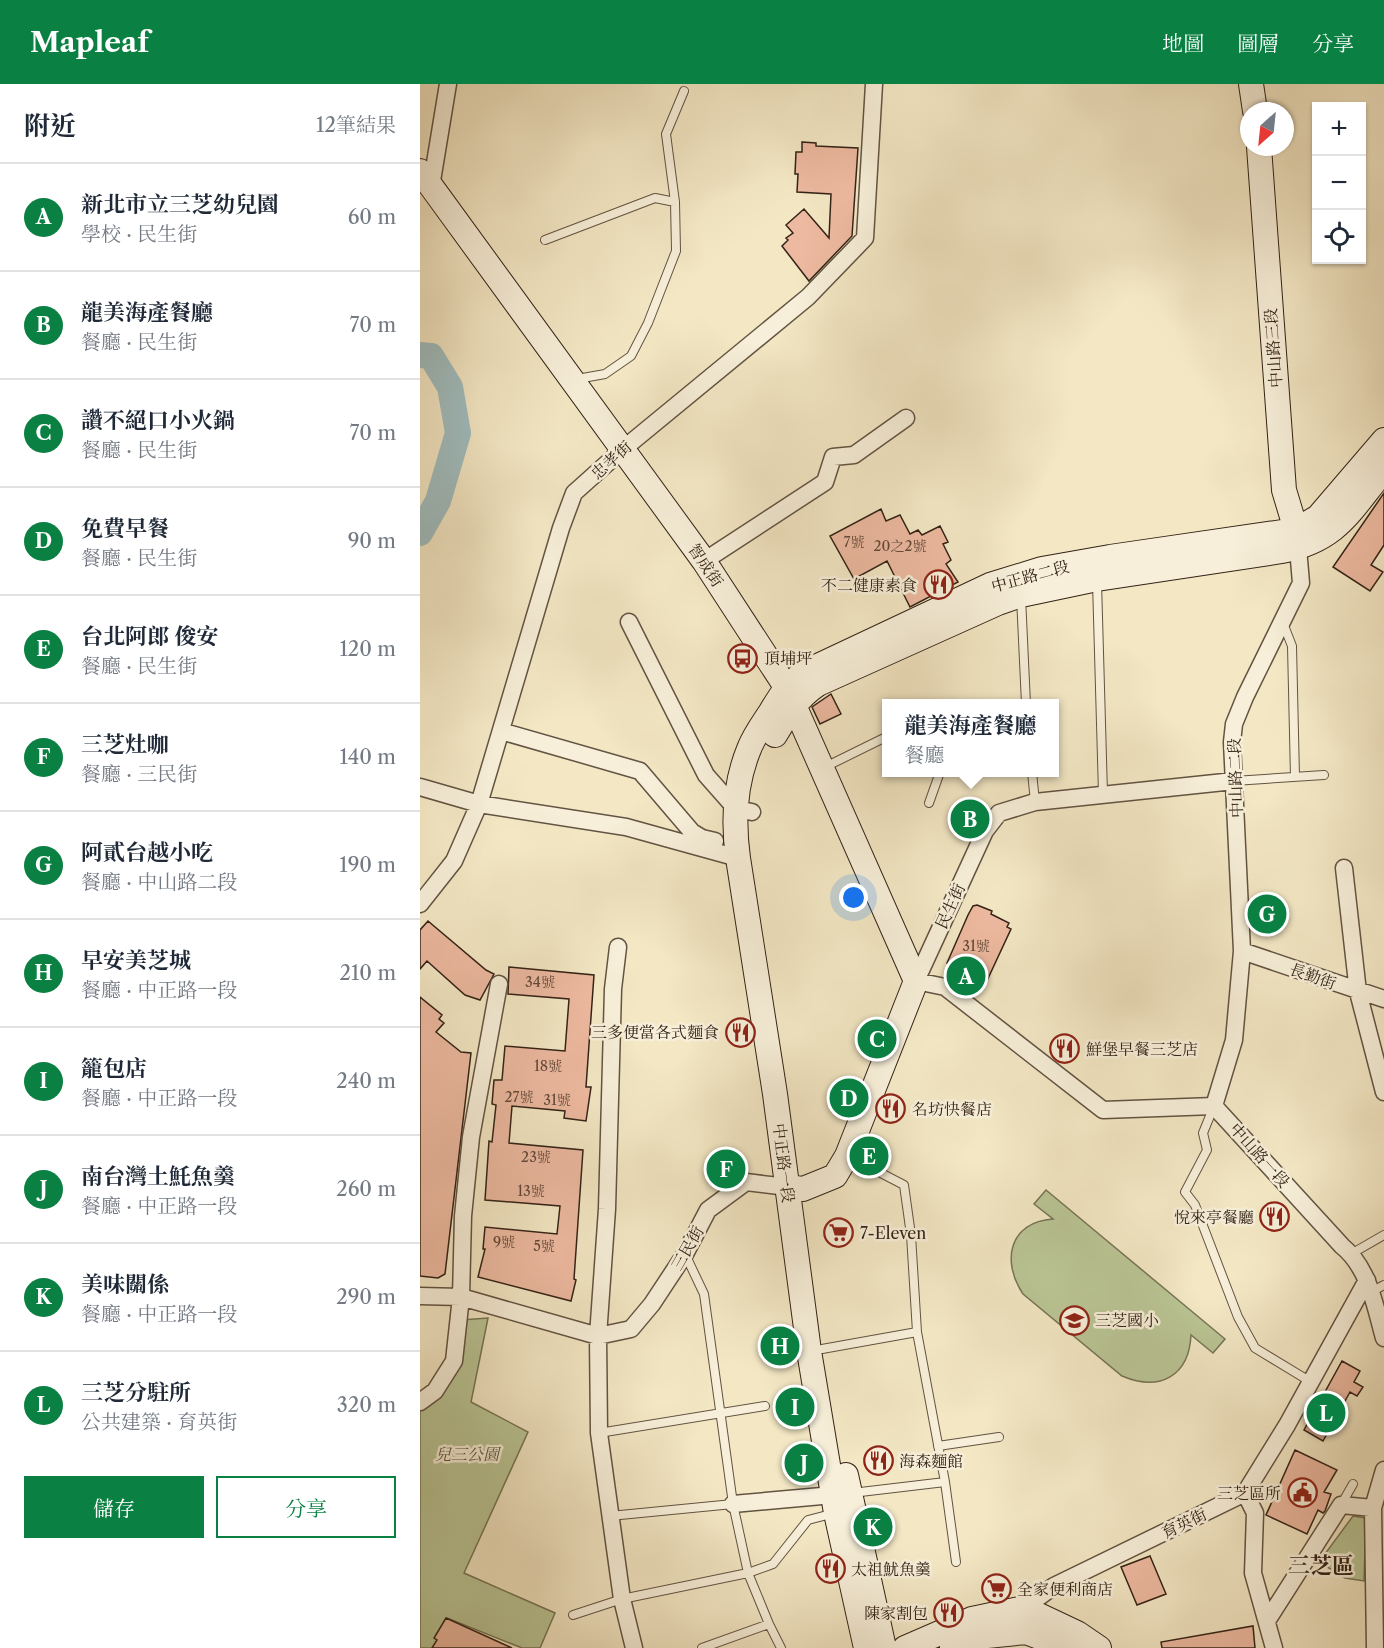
<!DOCTYPE html>
<html lang="zh-TW">
<head>
<meta charset="utf-8">
<style>
  :root { --surface:#fff; --page:#f2f2f3; --text:#1f2937; --muted:#747a83; --line:#e0e1e3; --accent:#0b8043 }
  body { margin:0; font-family:"Libre Caslon Text","Noto Serif TC",serif; background:var(--page); color:var(--text) }
  .controls { position:absolute; right:18px; top:18px; display:grid; overflow:hidden; border-radius:0px; box-shadow:0 2px 4px #0004 }
  .controls button { width:54px; height:54px; display:grid; place-items:center; padding:0; border:0; border-bottom:2px solid var(--line); background:var(--surface); color:var(--text); font:30px sans-serif }
  .compass { position:absolute; left:820px; top:18px; width:54px; height:54px; border-radius:50%; background:var(--surface); box-shadow:0 2px 4px #0004; rotate:207deg }
  .you { position:absolute; left:434px; top:814px; width:21px; height:21px; margin:-15px; border:4px solid #fff; border-radius:50%; background:#1a73e8; box-shadow:0 0 0 9px #1a73e833 }
  .badge { display:grid; place-items:center; width:39px; height:39px; border-radius:50%; background:var(--accent); color:#fff; font-size:20px; font-weight:700 }
  .pin { position:absolute; translate:-50% -50%; border:3px solid #fff; box-shadow:0 2px 6px #0006 }
  .popup { position:absolute; left:462px; top:615px; width:177px; height:78px; box-sizing:border-box; display:grid; place-content:center; border-radius:0px; background:var(--surface); filter:drop-shadow(0 2px 4px #0005); font-size:20px; white-space:nowrap; color:var(--muted) }
  .popup b { font-size:22px; color:var(--text) }
  .popup::after { content:''; position:absolute; left:50%; top:100%; margin-left:-12px; border:12px solid transparent; border-top-color:var(--surface) }
  .list { margin:0; padding:0; list-style:none }
  h2 { display:flex; justify-content:space-between; align-items:center; height:78px; margin:0; padding:0 24px; font-size:26px }
  h2 small { font-size:20px; font-weight:400; color:var(--muted) }
  .list li { display:grid; grid-template-columns:39px 1fr auto; gap:18px; align-items:center; box-sizing:border-box; height:108px; padding:0 24px; border-top:2px solid var(--line) }
  .list b { display:block; font-size:22px; white-space:nowrap }
  .list p { margin:0; font-size:20px; white-space:nowrap; color:var(--muted) }
  .list em { font-size:20px; font-style:normal; color:var(--muted) }
  .actions { display:flex; gap:12px; padding:18px 24px }
  .actions a { flex:1; padding:14px 0; border:2px solid var(--accent); border-radius:0px; text-align:center; font-size:21px; color:var(--accent) }
  .actions .main { background:var(--accent); color:#fff }
  .icon { flex:none; width:33px; height:33px; fill:none; stroke:currentColor; stroke-width:2; stroke-linecap:round; stroke-linejoin:round }
  .map { position:relative; flex:none; width:964px; height:1564px; overflow:hidden }
  header { display:flex; align-items:center; gap:36px; box-sizing:border-box; height:84px; padding:0 30px; background:var(--accent); color:#fff }
  header strong { font-size:28px }
  nav { display:flex; gap:33px; margin-inline-start:auto; font-size:21px }
  main { display:flex }
  aside { flex:1; background:var(--surface) }
  .map>svg:first-child { display:block }
  .green { fill:#bac595; stroke:#767456; stroke-width:1.5 }
  .lines { fill:none; stroke-linecap:round; stroke-linejoin:round }
  .river { stroke:#a0bdbf; stroke-width:26 }
  .building { fill:#edb9a0; stroke:#332216; stroke-width:1.5 }
  .lane-casing { stroke:#635342; stroke-width:10 }
  .street-casing { stroke:#635342; stroke-width:19 }
  .secondary-casing { stroke:#332216; stroke-width:26 }
  .lane { stroke:#f7efd9; stroke-width:8 }
  .street { stroke:#f7efd9; stroke-width:16 }
  .secondary { stroke:#f7efd9; stroke-width:24 }
  .labels { text-anchor:middle; stroke-width:5; stroke-linejoin:round; paint-order:stroke }
  .number-label { font-size:14px; fill:#624838 }
  .street-label { font-size:16px; fill:#332216; stroke:#f7efd9 }
  .poi-label { font-size:16px; fill:#332216; stroke:#f7efd9; text-anchor:start }
  .park-label { font-size:16px; font-style:italic; fill:#5c533c; stroke:#f7efd9 }
  .district-label { font-size:22px; font-weight:bold; fill:#332216; stroke:#f7efd9 }
</style>
</head>
<body>
<header>
<strong>Mapleaf</strong>
<nav><a>地圖</a><a>圖層</a><a>分享</a></nav>
</header>
<main>
<aside>
<h2>附近<small>12筆結果</small></h2>
<ul class="list">
<li><span class="badge">A</span><div><b>新北市立三芝幼兒園</b><p>學校 · 民生街</p></div><em>60 m</em></li>
<li><span class="badge">B</span><div><b>龍美海產餐廳</b><p>餐廳 · 民生街</p></div><em>70 m</em></li>
<li><span class="badge">C</span><div><b>讚不絕口小火鍋</b><p>餐廳 · 民生街</p></div><em>70 m</em></li>
<li><span class="badge">D</span><div><b>免費早餐</b><p>餐廳 · 民生街</p></div><em>90 m</em></li>
<li><span class="badge">E</span><div><b>台北阿郎 俊安</b><p>餐廳 · 民生街</p></div><em>120 m</em></li>
<li><span class="badge">F</span><div><b>三芝灶咖</b><p>餐廳 · 三民街</p></div><em>140 m</em></li>
<li><span class="badge">G</span><div><b>阿貳台越小吃</b><p>餐廳 · 中山路二段</p></div><em>190 m</em></li>
<li><span class="badge">H</span><div><b>早安美芝城</b><p>餐廳 · 中正路一段</p></div><em>210 m</em></li>
<li><span class="badge">I</span><div><b>籠包店</b><p>餐廳 · 中正路一段</p></div><em>240 m</em></li>
<li><span class="badge">J</span><div><b>南台灣土魠魚羹</b><p>餐廳 · 中正路一段</p></div><em>260 m</em></li>
<li><span class="badge">K</span><div><b>美味關係</b><p>餐廳 · 中正路一段</p></div><em>290 m</em></li>
<li><span class="badge">L</span><div><b>三芝分駐所</b><p>公共建築 · 育英街</p></div><em>320 m</em></li>
</ul>
<div class="actions"><a class="main">儲存</a><a>分享</a></div>
</aside>
<div class="map">
<svg width="964" height="1564" viewBox="0 0 964 1564">
  <rect width="100%" height="100%" fill="#f3e7c4"/>
  <filter id="stains"><feTurbulence type="fractalNoise" baseFrequency=".00333" numOctaves="4"/><feColorMatrix values="0 0 0 0 .2 0 0 0 0 .09 0 0 0 0 .02 0 0 0 .5 -.17"/></filter>
  <radialGradient id="worn" r=".72"><stop offset=".6" stop-color="#630" stop-opacity="0"/><stop offset="1" stop-color="#630" stop-opacity=".3"/></radialGradient>
  <path class="green" d="M 626,1106 L 805,1255 L 793,1269 L 771,1251 C 769,1292 740,1308 702,1292 L 603,1210 C 581,1177 589,1138 633,1135 L 614,1120 Z
    M 68,1234 L 51,1318 L 108,1348 L 44,1489 L 135,1529 L 120,1564 L 102,1564 L 27,1534 L 14,1564 L 0,1564 L 0,1321 L 15,1307 L 41,1236 Z
    M 933,1432 L 946,1434 L 944,1497 L 925,1494 L 899,1478 Z"/>
  <g class="lines">
    <path class="river" d="M 0,271 L 11,272 L 30,303 L 38,349 L 18,417 L 0,449"/>
  </g>
  <path class="building" d="M 382,58 L 396,59 L 396,62 L 438,64 L 432,152 L 389,197 L 362,162 L 368,156 L 366,154 L 373,149 L 366,141 L 384,125 L 409,154 L 411,110 L 377,108 L 378,90 L 375,90 L 376,68 L 382,68 Z
    M 964,409 L 964,461 L 951,481 L 963,488 L 950,507 L 913,483 Z
    M 461,425 L 466,437 L 480,431 L 490,450 L 498,446 L 502,451 L 520,442 L 528,458 L 523,460 L 531,476 L 526,480 L 538,498 L 490,523 L 467,477 L 434,495 L 410,452 Z
    M 411,610 L 421,630 L 400,640 L 392,623 Z
    M 557,821 L 572,827 L 571,830 L 589,839 L 587,843 L 591,845 L 564,903 L 555,899 L 552,906 L 535,898 L 537,894 L 533,892 L 537,883 L 527,879 L 548,831 L 553,822 Z
    M 8,837 L 66,886 L 74,890 L 60,916 L 45,911 L 7,877 L 0,885 L 0,846 Z
    M 89,883 L 174,891 L 166,1003 L 171,1003 L 166,1037 L 144,1034 L 145,1027 L 92,1022 L 89,1059 L 163,1066 L 154,1195 L 156,1196 L 151,1217 L 58,1193 L 65,1165 L 63,1165 L 65,1143 L 137,1150 L 140,1122 L 65,1116 L 69,1057 L 72,1058 L 76,1021 L 72,1020 L 74,996 L 82,996 L 85,962 L 145,967 L 149,915 L 88,910 Z
    M 0,913 L 22,931 L 19,935 L 24,939 L 16,948 L 41,968 L 51,969 L 25,1190 L 18,1194 L 0,1192 Z
    M 922,1277 L 940,1287 L 934,1298 L 943,1303 L 937,1312 L 930,1308 L 903,1357 L 884,1346 Z
    M 875,1366 L 917,1386 L 904,1408 L 911,1410 L 905,1427 L 903,1429 L 898,1426 L 887,1450 L 846,1431 Z
    M 730,1472 L 746,1510 L 717,1521 L 701,1483 Z
    M 26,1534 L 92,1564 L 12,1564 L 17,1556 L 14,1554 Z
    M 833,1542 L 835,1564 L 742,1564 L 741,1558 Z"/>
  <g class="lines">
    <defs>
      <path id="lane" d="M 125,156 L 235,114 L 255,118
        M 157,295 L 185,290 L 211,272 L 228,239 L 256,167 L 255,118 L 246,50 L 264,7
        M 677,498 L 683,710
        M 601,513 L 606,620
        M 863,539 L 872,562 L 875,693
        M 405,683 L 466,653
        M 612,688 L 615,718
        M 814,697 L 904,691
        M 509,719 L 520,688
        M 794,1022 L 783,1049 L 787,1066 L 765,1108 L 775,1121 L 818,1233 L 835,1264 L 891,1298
        M 430,1073 L 484,1101 L 491,1151 L 497,1248 L 525,1398 L 432,1409
        M 265,1170 L 284,1210 L 313,1420 L 328,1489 L 353,1480 L 388,1436 L 415,1429
        M 931,1170 L 964,1151
        M 951,1208 L 964,1201
        M 402,1265 L 497,1248
        M 179,1349 L 345,1322
        M 518,1362 L 579,1353
        M 525,1398 L 536,1478
        M 921,1421 L 933,1400
        M 190,1432 L 313,1420
        M 153,1531 L 202,1515 L 328,1489 L 349,1540 L 361,1564
        M 282,1564 L 349,1540"/>
      <path id="street" d="M 11,103 L 28,0
        M 878,464 L 881,499 L 825,613 L 814,640 L 812,658 L 822,867 L 814,956 L 794,1022 L 922,1162 C 949,1184 955,1222 964,1254
        M 284,477 L 405,398 L 413,373 L 434,371 L 486,334
        M 209,538 L 286,691 L 316,725 L 332,728
        M 81,647 L 220,687 L 272,748 L 282,754 L 295,757
        M 0,703 L 59,720 L 206,743 L 318,774
        M 924,784 L 938,908 L 964,1008
        M 0,820 L 34,777 L 59,720 L 141,444 L 154,409 L 202,366 L 388,213 L 445,154 L 454,0
        M 198,863 L 193,905 L 187,1125 L 178,1252 L 179,1349 L 202,1515 L 214,1564
        M 822,867 L 964,915
        M 794,1022 L 683,1026 L 525,903 L 496,897 L 565,747 L 579,729 L 615,718 L 814,697
        M 0,1212 L 41,1213 L 178,1252 L 211,1245 L 232,1220 L 265,1170 L 288,1126 L 326,1098 L 367,1103
        M 0,1318 L 15,1307 L 34,1277 L 41,1213 L 43,1132 L 51,1053 L 79,900
        M 825,1409 L 835,1429 L 833,1489 L 854,1564
        M 313,1420 L 413,1411
        M 604,1532 L 604,1524 L 634,1502 L 825,1409 L 867,1341 L 947,1196
        M 847,1537 L 921,1421 L 953,1424
        M 955,1564 L 953,1424 L 964,1386"/>
      <path id="secondary" d="M 831,0 L 835,27
        M 839,63 L 864,406 L 876,446 L 878,461
        M 0,87 L 284,477 L 366,603 L 496,897 L 427,1072 L 415,1092 L 383,1105 L 367,1103
        M 355,651 C 367,631 378,613 398,600 L 578,519 L 601,511 L 677,495 L 862,467 C 918,456 930,427 964,386
        M 426,1391 L 464,1564
        M 446,1564 L 416,1429 L 389,1267 L 355,1010 L 318,774 C 313,738 315,699 329,665 C 334,652 342,641 350,629 C 360,612 368,599 385,588 L 570,501 L 622,485 L 690,473 L 876,446 L 898,433 L 964,356
        M 485,1564 L 552,1535 L 604,1524 L 657,1549 L 679,1564
        M 532,1564 L 558,1553 L 606,1548 L 648,1564"/>
    </defs>
    <use href="#lane" class="lane-casing"/>
    <use href="#street" class="street-casing"/>
    <use href="#secondary" class="secondary-casing"/>
    <use href="#lane" class="lane"/>
    <use href="#street" class="street"/>
    <use href="#secondary" class="secondary"/>
  </g>
  <defs>
    <symbol id="restaurant-ring" viewBox="-11 -11 22 22"><circle r="9.5" fill="#f7efd9" stroke="#8f2418" stroke-width="1.5"/><path d="M-5-6h1v4h1v-4h1v4h1v-4h1v5L-1.5 .5V6h-2V.5L-5-1ZM5-6V6H3V1.5H1.5Q1.5-4 5-6Z" fill="#8f2418"/></symbol>
    <symbol id="bus-ring" viewBox="-11 -11 22 22"><circle r="9.5" fill="#f7efd9" stroke="#8f2418" stroke-width="1.5"/><path d="M-5-6H5V4H4V6H2V4H-2V6H-4V4H-5ZM-3.5-4V0h7V-4ZM-3.5 1.2v1.5H-2V1.2ZM2 1.2v1.5H3.5V1.2Z" fill="#8f2418"/></symbol>
    <symbol id="supermarket-ring" viewBox="-11 -11 22 22"><circle r="9.5" fill="#f7efd9" stroke="#8f2418" stroke-width="1.5"/><path d="M-6-5.5h2.5l.6 2H6L4.5 2H-2.5L-4.4-4H-6ZM-1.5 3.2a1.3 1.3 0 1 0 .1 0ZM3 3.2a1.3 1.3 0 1 0 .1 0Z" fill="#8f2418"/></symbol>
    <symbol id="school-ring" viewBox="-11 -11 22 22"><circle r="9.5" fill="#f7efd9" stroke="#8f2418" stroke-width="1.5"/><path d="M0-5L7-2L0 1L-7-2ZM-4 1L0 2.5L4 1V4Q0 6-4 4Z" fill="#8f2418"/></symbol>
    <symbol id="civic-ring" viewBox="-11 -11 22 22"><circle r="9.5" fill="#f7efd9" stroke="#8f2418" stroke-width="1.5"/><path d="M-.6-6.5H3V-4.5H.6V-3L4-1V1h2V6H-6V1h2V-1L-.6-3ZM-1.2 2.5V6h2.4V2.5Z" fill="#8f2418"/></symbol>
  </defs>
  <g fill-rule="evenodd">
    <use href="#restaurant-ring" x="502" y="484" width="33" height="33"/>
    <use href="#bus-ring" x="306" y="558" width="33" height="33"/>
    <use href="#restaurant-ring" x="304" y="932" width="33" height="33"/>
    <use href="#restaurant-ring" x="628" y="948" width="33" height="33"/>
    <use href="#restaurant-ring" x="454" y="1008" width="33" height="33"/>
    <use href="#restaurant-ring" x="838" y="1116" width="33" height="33"/>
    <use href="#supermarket-ring" x="402" y="1132" width="33" height="33"/>
    <use href="#school-ring" x="638" y="1220" width="33" height="33"/>
    <use href="#restaurant-ring" x="442" y="1360" width="33" height="33"/>
    <use href="#civic-ring" x="866" y="1392" width="33" height="33"/>
    <use href="#restaurant-ring" x="394" y="1468" width="33" height="33"/>
    <use href="#supermarket-ring" x="560" y="1488" width="33" height="33"/>
    <use href="#restaurant-ring" x="512" y="1512" width="33" height="33"/>
  </g>
  <g class="labels">
    <g class="number-label">
      <text x="434" y="463">7號</text>
      <text x="480" y="467">20之2號</text>
      <text x="556" y="867">31號</text>
      <text x="120" y="903">34號</text>
      <text x="128" y="987">18號</text>
      <text x="99" y="1018">27號</text>
      <text x="137" y="1021">31號</text>
      <text x="116" y="1078">23號</text>
      <text x="111" y="1112">13號</text>
      <text x="84" y="1163">9號</text>
      <text x="124" y="1167">5號</text>
    </g>
    <g class="street-label">
      <text transform="translate(853 264) rotate(-94)" y="6">中山路三段</text>
      <text transform="translate(191 376) rotate(-42)" y="6">忠孝街</text>
      <text transform="translate(286 481) rotate(56)" y="6">智成街</text>
      <text transform="translate(610 492) rotate(-15)" y="6">中正路二段</text>
      <text transform="translate(815 694) rotate(-92)" y="6">中山路二段</text>
      <text transform="translate(530 822) rotate(-65)" y="6">民生街</text>
      <text transform="translate(893 892) rotate(19)" y="6">長勤街</text>
      <text transform="translate(840 1071) rotate(48)" y="6">中山路一段</text>
      <text transform="translate(364 1079) rotate(83)" y="6">中正路一段</text>
      <text transform="translate(267 1164) rotate(-60)" y="6">三民街</text>
      <text transform="translate(764 1439) rotate(-26)" y="6">育英街</text>
    </g>
    <g class="poi-label">
      <text x="497" y="507" text-anchor="end">不二健康素食</text>
      <text x="344" y="580">頂埔坪</text>
      <text x="299" y="954" text-anchor="end">三多便當各式麵食</text>
      <text x="666" y="971">鮮堡早餐三芝店</text>
      <text x="492" y="1031">名坊快餐店</text>
      <text x="834" y="1139" text-anchor="end">悅來亭餐廳</text>
      <text x="440" y="1155">7-Eleven</text>
      <text x="675" y="1242">三芝國小</text>
      <text x="479" y="1383">海森麵館</text>
      <text x="861" y="1415" text-anchor="end">三芝區所</text>
      <text x="431" y="1491">太祖魷魚羹</text>
      <text x="597" y="1511">全家便利商店</text>
      <text x="508" y="1535" text-anchor="end">陳家割包</text>
    </g>
    <g class="park-label">
      <text x="47" y="1376">兒三公園</text>
    </g>
    <g class="district-label">
      <text x="901" y="1489">三芝區</text>
    </g>
  </g>
  <rect width="100%" height="100%" filter="url(#stains)"/>
  <rect width="100%" height="100%" fill="url(#worn)"/>
</svg>
<div class="controls">
<button>+</button>
<button>−</button>
<button><svg class="icon" aria-label="locate" viewBox="0 0 24 24"><circle cx="12" cy="12" r="6"/><path d="M12 2v4M12 18v4M2 12h4M18 12h4"/></svg></button>
</div>
<svg class="compass" viewBox="-18 -18 36 36"><path d="M0-13l5 13h-10z" fill="#e53935"/><path d="M0 13l5-13h-10z" fill="#747a83"/></svg>
<div class="you"></div>
<div class="pin badge" style="left:546px;top:892px">A</div>
<div class="pin badge" style="left:550px;top:735px">B</div>
<div class="popup"><b>龍美海產餐廳</b>餐廳</div>
<div class="pin badge" style="left:457px;top:955px">C</div>
<div class="pin badge" style="left:429px;top:1014px">D</div>
<div class="pin badge" style="left:449px;top:1072px">E</div>
<div class="pin badge" style="left:306px;top:1085px">F</div>
<div class="pin badge" style="left:847px;top:830px">G</div>
<div class="pin badge" style="left:360px;top:1262px">H</div>
<div class="pin badge" style="left:375px;top:1323px">I</div>
<div class="pin badge" style="left:384px;top:1379px">J</div>
<div class="pin badge" style="left:453px;top:1443px">K</div>
<div class="pin badge" style="left:906px;top:1329px">L</div>
</div>
</main>
</body>
</html>
